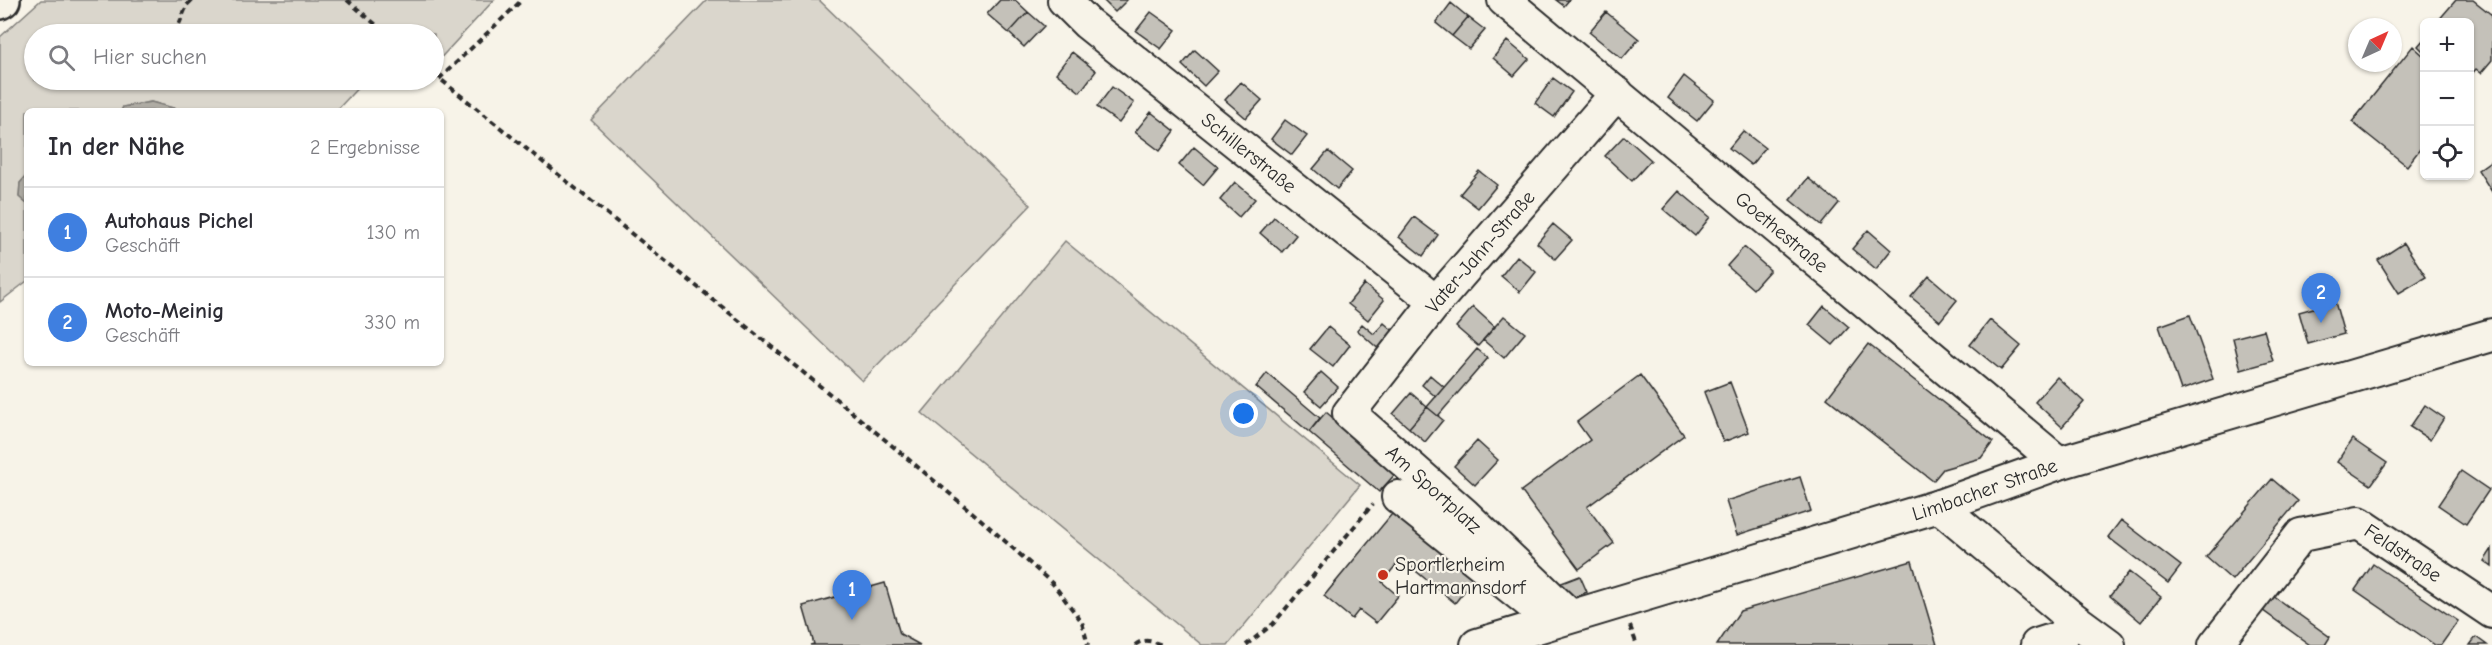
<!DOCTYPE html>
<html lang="de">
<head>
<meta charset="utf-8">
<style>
  :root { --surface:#fff; --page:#f2f2f3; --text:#2b2b33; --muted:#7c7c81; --line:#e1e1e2; --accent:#c8321e }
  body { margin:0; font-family:"Comic Neue",sans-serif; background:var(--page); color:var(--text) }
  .controls { position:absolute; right:18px; top:18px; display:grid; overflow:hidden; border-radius:9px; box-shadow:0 2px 4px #0004 }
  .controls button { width:54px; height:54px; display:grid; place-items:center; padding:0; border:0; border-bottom:2px solid var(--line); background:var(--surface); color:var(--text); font:30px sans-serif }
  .compass { position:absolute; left:2348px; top:18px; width:54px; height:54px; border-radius:50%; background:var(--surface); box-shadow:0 2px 4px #0004; rotate:44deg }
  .you { position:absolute; left:1244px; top:414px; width:21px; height:21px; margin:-15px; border:4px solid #fff; border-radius:50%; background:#1a73e8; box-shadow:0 0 0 9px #1a73e833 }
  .badge { display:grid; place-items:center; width:39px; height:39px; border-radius:50%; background:var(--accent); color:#fff; font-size:20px; font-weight:700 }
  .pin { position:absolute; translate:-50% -50px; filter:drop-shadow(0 2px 3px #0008) }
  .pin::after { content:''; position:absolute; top:32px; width:21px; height:18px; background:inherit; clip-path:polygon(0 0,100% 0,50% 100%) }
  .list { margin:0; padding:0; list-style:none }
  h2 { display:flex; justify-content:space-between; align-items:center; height:78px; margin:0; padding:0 24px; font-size:26px }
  h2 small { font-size:20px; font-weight:400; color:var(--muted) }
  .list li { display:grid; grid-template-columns:39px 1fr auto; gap:18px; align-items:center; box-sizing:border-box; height:90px; padding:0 24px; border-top:2px solid var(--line) }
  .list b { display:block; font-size:22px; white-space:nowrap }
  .list p { margin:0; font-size:20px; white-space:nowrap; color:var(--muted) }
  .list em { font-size:20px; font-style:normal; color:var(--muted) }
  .icon { flex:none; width:33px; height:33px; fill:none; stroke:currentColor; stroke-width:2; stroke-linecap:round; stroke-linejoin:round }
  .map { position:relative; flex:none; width:2492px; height:645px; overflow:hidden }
  .search { position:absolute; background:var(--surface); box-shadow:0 2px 4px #0004; left:24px; top:24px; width:420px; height:66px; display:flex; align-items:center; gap:15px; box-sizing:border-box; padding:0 21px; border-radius:33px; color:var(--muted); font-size:22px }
  .panel { position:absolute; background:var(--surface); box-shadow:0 2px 4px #0004; left:24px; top:108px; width:420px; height:258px; border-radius:9px }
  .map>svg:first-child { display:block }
  .green { fill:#dad6cc; stroke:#82807c; stroke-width:1.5 }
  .water { fill:#afaca4; stroke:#7a7874; stroke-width:1.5 }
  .building { fill:#c4c1b9; stroke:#2b2b2b; stroke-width:1.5 }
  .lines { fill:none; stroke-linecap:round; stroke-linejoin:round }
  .minor-casing { stroke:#2b2b2b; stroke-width:36 }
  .major-casing { stroke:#2b2b2b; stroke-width:38 }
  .path { stroke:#2b2b2b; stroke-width:4; stroke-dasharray:6 4.5; stroke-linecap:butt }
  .minor { stroke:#f7f3e8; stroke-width:32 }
  .major { stroke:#f7f3e8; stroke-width:33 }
  .poi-dot { fill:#c8321e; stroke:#f7f3e8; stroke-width:2 }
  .labels { text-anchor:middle; stroke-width:4.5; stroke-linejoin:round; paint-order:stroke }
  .street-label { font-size:20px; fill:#2b2b2b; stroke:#f7f3e8 }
  .poi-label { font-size:20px; fill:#2b2b2b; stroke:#f7f3e8; text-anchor:start }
</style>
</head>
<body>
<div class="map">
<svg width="2492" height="645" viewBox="0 0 2492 645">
  <rect width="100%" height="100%" fill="#f7f3e8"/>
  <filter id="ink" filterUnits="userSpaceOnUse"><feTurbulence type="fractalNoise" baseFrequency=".0167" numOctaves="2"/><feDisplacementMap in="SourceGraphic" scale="12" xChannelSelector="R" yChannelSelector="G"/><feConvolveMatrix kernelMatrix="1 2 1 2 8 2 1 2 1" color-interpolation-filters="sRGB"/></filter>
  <g filter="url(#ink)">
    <path class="green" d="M 41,0 L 494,0 L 434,65 L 434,34 L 34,34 L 34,80 L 365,80 L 336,111 L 184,111 L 151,102 L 123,107 L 121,111 L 27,111 L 27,175 L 20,183 L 19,197 L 27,204 L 27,281 L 0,302 L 0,37 Z
      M 707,0 L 819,0 L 1031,205 L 862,381 L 591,120 Z
      M 1065,241 L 1360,485 L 1228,645 L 1202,645 L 922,413 Z"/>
    <path class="water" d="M 151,102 L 184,111 L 121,111 L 123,107 Z
      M 27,175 L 27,204 L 19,197 L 20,183 Z"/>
    <path class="building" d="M 1000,0 L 1015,0 L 1028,12 L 1009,33 L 987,14 Z
      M 1103,0 L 1127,0 L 1115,12 Z
      M 1556,0 L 1569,0 L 1564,6 Z
      M 2456,0 L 2473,0 L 2492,15 L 2492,60 L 2481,73 L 2476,69 L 2470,76 L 2470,22 L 2437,22 Z
      M 1451,3 L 1468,17 L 1452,36 L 1436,23 Z
      M 1028,12 L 1044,26 L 1024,47 L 1009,33 Z
      M 1151,12 L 1176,30 L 1161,49 L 1136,31 Z
      M 1606,12 L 1639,39 L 1622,59 L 1589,32 Z
      M 1468,17 L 1485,30 L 1469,49 L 1452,36 Z
      M 2424,39 L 2424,52 L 2418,46 Z
      M 1507,41 L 1529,59 L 1514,76 L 1493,58 Z
      M 2413,46 L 2424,56 L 2424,144 L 2407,166 L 2352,122 Z
      M 1195,50 L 1218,71 L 1204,86 L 1182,65 Z
      M 1072,52 L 1096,71 L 1080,92 L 1056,73 Z
      M 1684,76 L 1714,100 L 1697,121 L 1668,98 Z
      M 1553,78 L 1572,92 L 1554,117 L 1535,103 Z
      M 1241,82 L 1262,100 L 1246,118 L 1225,100 Z
      M 1112,87 L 1134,103 L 1119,123 L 1097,107 Z
      M 1151,112 L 1175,131 L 1160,151 L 1135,132 Z
      M 1285,120 L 1307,136 L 1292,155 L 1271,139 Z
      M 1743,131 L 1765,148 L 1751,165 L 1729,148 Z
      M 1624,136 L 1651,160 L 1632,181 L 1605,156 Z
      M 1194,147 L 1218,167 L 1203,185 L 1179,165 Z
      M 1328,151 L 1352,171 L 1337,189 L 1313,169 Z
      M 2492,160 L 2492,192 L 2478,170 Z
      M 1479,171 L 1497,185 L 1478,208 L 1460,194 Z
      M 1808,178 L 1839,203 L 1821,225 L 1790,200 Z
      M 1235,182 L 1255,199 L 1239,217 L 1220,200 Z
      M 1679,191 L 1710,217 L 1695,236 L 1663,209 Z
      M 1274,217 L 1296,235 L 1282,252 L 1260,233 Z
      M 1414,217 L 1438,235 L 1423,256 L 1399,237 Z
      M 1553,224 L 1572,240 L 1555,259 L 1537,243 Z
      M 1868,230 L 1891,250 L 1876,269 L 1852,249 Z
      M 2404,243 L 2426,277 L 2399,293 L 2378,260 Z
      M 1744,247 L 1770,270 L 1753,289 L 1727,266 Z
      M 1517,256 L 1536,272 L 1520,292 L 1501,276 Z
      M 1929,276 L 1957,300 L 1940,321 L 1911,297 Z
      M 1364,284 L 1384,300 L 1368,320 L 1348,304 Z
      M 2335,302 L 2344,334 L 2308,344 L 2299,312 Z
      M 1824,306 L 1849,327 L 1833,345 L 1809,325 Z
      M 1473,307 L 1495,327 L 1478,346 L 1456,327 Z
      M 2190,315 L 2213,379 L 2181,390 L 2159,326 Z
      M 1504,316 L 1525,333 L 1504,358 L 1483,340 Z
      M 1990,320 L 2021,346 L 2001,370 L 1970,345 Z
      M 1384,323 L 1398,335 L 1383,353 L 1357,330 L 1362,324 L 1374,334 Z
      M 1328,327 L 1350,345 L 1333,367 L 1310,349 Z
      M 2264,330 L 2273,361 L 2241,370 L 2233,338 Z
      M 1868,344 L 1993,442 L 1981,458 L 1943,469 L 1933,481 L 1827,398 Z
      M 1477,349 L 1488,358 L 1438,416 L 1427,407 Z
      M 1321,372 L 1338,387 L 1321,406 L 1304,392 Z
      M 1267,373 L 1320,418 L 1309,432 L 1256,387 Z
      M 1430,375 L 1444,387 L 1436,397 L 1422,385 Z
      M 1640,375 L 1684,435 L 1587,507 L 1614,543 L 1579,569 L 1521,491 L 1590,440 L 1577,422 Z
      M 2057,377 L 2084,402 L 2062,427 L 2035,402 Z
      M 1730,382 L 1749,432 L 1723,442 L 1704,392 Z
      M 1411,393 L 1427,407 L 1409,428 L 1393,414 Z
      M 2425,405 L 2444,418 L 2430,440 L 2410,427 Z
      M 1427,407 L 1443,420 L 1425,442 L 1409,428 Z
      M 1326,412 L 1397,472 L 1379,492 L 1309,432 Z
      M 2352,439 L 2387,463 L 2371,485 L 2337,462 Z
      M 1477,441 L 1498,460 L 1475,485 L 1454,466 Z
      M 2461,471 L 2489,490 L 2466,524 L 2438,505 Z
      M 1800,477 L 1811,511 L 1737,535 L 1726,501 Z
      M 2272,479 L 2298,501 L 2232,580 L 2206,557 Z
      M 1396,509 L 1477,575 L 1455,603 L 1401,559 L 1382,582 L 1398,596 L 1376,623 L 1359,610 L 1352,619 L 1324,596 Z
      M 2121,520 L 2181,566 L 2168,583 L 2108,537 Z
      M 2492,549 L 2492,567 L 2484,561 Z
      M 1912,561 L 1937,645 L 1717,645 L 1740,611 Z
      M 2373,564 L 2458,621 L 2441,645 L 2435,645 L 2355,590 Z
      M 2129,572 L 2161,597 L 2141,622 L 2110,596 Z
      M 1580,576 L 1587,592 L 1565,601 L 1559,584 Z
      M 885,583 L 900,634 L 920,645 L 810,645 L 814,644 L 803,606 Z
      M 2273,596 L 2330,637 L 2325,645 L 2310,645 L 2262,610 Z
      M 2476,637 L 2487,645 L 2470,645 Z"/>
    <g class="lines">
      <defs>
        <g id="minor">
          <path id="s1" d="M 1064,0 L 1087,23 L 1436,302"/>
          <path id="s2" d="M 1504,0 L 2059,463"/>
          <path d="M 1398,497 L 1529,602"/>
          <path d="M 1939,506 L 2071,617 L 2109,645"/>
          <path id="s3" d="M 1570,616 L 1464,514 L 1349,413 L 1436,302 L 1617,93"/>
          <path id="s4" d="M 1477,645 L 1939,506 L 2059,463 L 2492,335"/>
          <path d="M 2037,645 L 2062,637 L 2071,617"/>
          <path id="s5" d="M 2215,645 L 2301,535 L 2359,523 L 2492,612"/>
        </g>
        <path id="major" d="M 0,2 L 3,0"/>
      </defs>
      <use href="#minor" class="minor-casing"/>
      <use href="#major" class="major-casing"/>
      <path class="path" d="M 347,0 L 387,34
        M 175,34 L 187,5 L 192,0
        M 434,74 L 836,399 L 979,518 L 1053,584 L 1082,622 L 1088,645
        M 439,79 L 522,0
        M 1630,626 L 1637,645
        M 1135,645 C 1144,638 1152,641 1162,645
        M 1246,645 L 1273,624 L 1373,504"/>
      <use href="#minor" class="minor"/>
      <use href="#major" class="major"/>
    </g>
  </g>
  <circle class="poi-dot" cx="1383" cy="575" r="6"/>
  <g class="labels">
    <g class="street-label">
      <text dy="7" stroke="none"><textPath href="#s1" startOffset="240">Schillerstraße</textPath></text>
      <text dy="7" stroke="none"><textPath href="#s2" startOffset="362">Goethestraße</textPath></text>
      <text dy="7" stroke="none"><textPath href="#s3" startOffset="508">Vater-Jahn-Straße</textPath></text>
      <text transform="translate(1434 489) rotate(42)" y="7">Am Sportplatz</text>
      <text dy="7" stroke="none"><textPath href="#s4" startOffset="531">Limbacher Straße</textPath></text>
      <text dy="7" stroke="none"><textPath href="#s5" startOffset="252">Feldstraße</textPath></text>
    </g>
    <g class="poi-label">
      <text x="1395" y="571">Sportlerheim<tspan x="1395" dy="23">Hartmannsdorf</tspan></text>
    </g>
  </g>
</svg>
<div class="controls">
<button>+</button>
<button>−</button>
<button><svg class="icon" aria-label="locate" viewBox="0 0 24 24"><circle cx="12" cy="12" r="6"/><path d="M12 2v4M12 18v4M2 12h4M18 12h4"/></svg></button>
</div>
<svg class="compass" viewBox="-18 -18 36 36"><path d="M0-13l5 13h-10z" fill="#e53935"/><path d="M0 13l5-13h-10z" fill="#7c7c81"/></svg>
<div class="you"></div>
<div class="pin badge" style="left:852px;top:620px;background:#3f7fe0">1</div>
<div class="pin badge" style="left:2321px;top:323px;background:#3f7fe0">2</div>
<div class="search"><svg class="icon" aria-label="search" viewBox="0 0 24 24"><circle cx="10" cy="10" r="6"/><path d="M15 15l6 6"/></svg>Hier suchen</div>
<section class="panel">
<h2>In der Nähe<small>2 Ergebnisse</small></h2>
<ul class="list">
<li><span class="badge" style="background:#3f7fe0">1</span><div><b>Autohaus Pichel</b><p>Geschäft</p></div><em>130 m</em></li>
<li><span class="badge" style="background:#3f7fe0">2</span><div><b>Moto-Meinig</b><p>Geschäft</p></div><em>330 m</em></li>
</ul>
</section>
</div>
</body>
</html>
